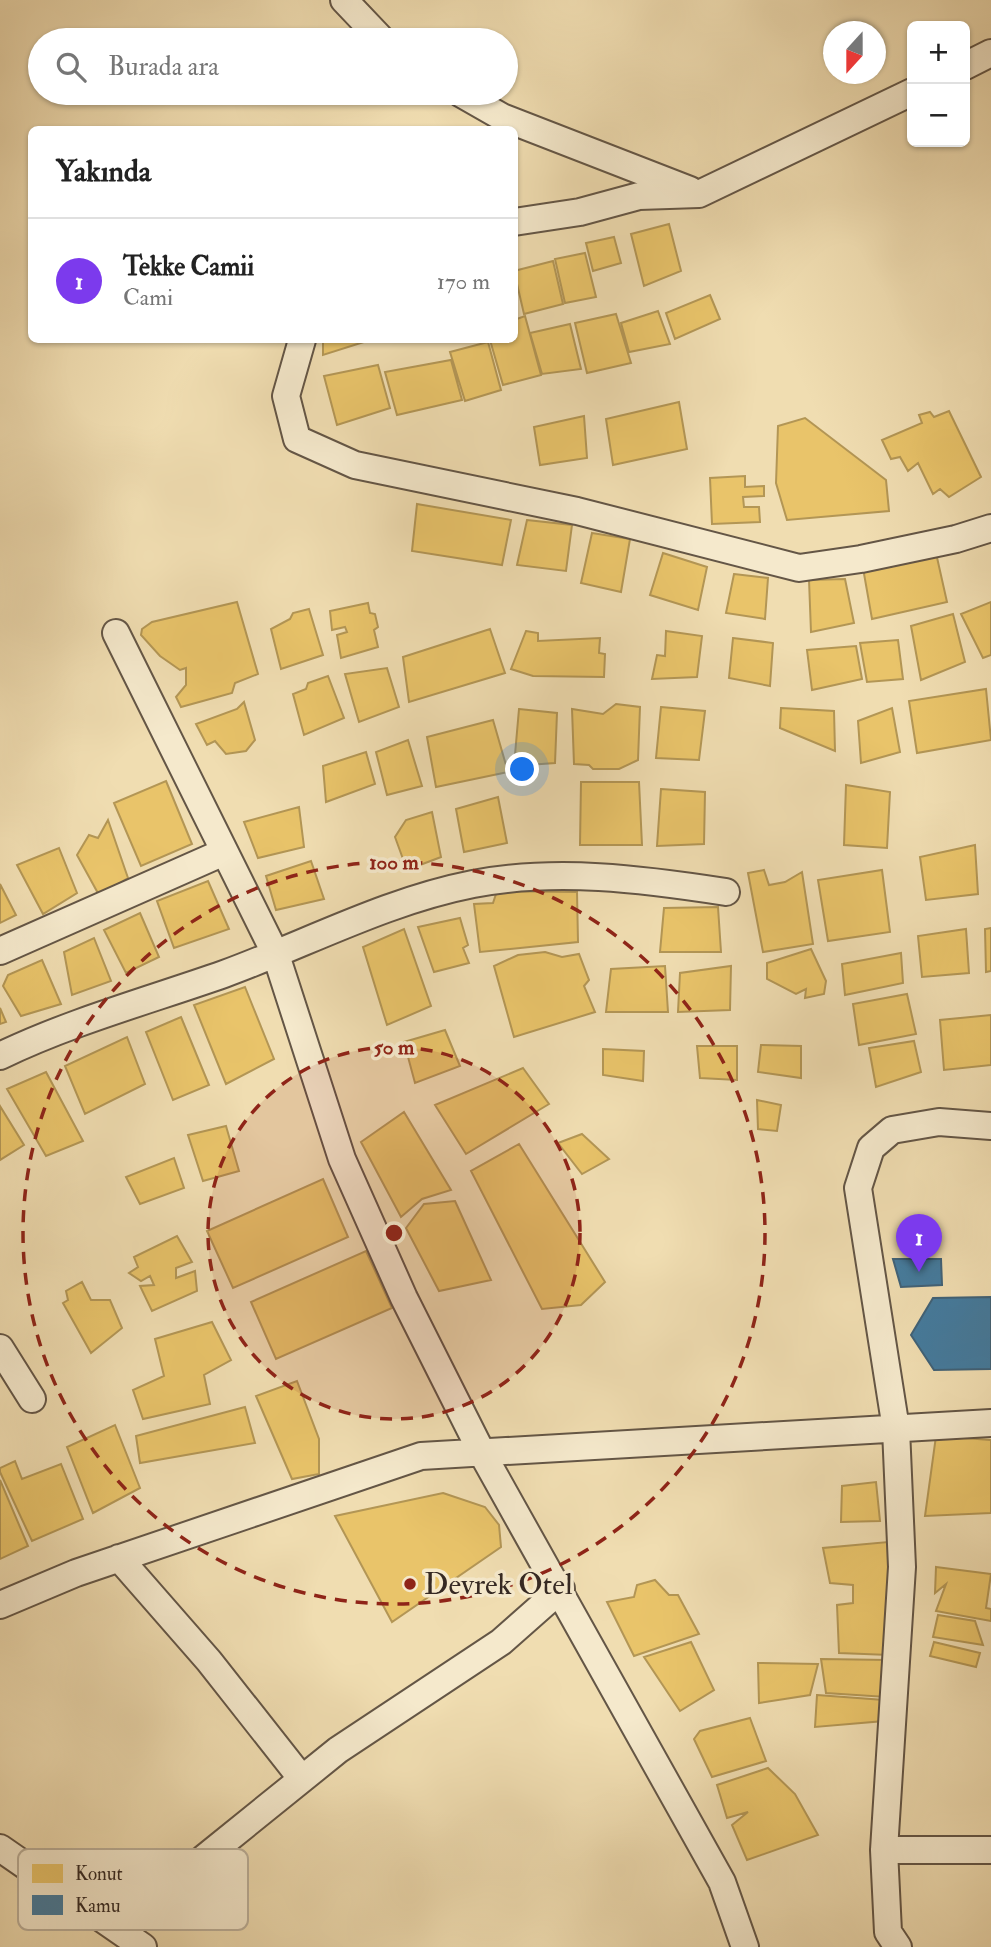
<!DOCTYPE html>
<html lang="tr">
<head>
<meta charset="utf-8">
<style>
  :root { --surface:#fff; --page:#f2f2f2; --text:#222; --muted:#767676; --line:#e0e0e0; --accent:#7c3aed }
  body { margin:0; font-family:"IM FELL Double Pica",serif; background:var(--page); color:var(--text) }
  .controls { position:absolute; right:21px; top:21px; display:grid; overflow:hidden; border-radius:10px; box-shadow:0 2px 5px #0004 }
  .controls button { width:63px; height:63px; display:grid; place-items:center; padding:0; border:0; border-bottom:2px solid var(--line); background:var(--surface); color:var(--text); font:35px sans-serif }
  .compass { position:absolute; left:823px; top:21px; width:63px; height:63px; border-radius:50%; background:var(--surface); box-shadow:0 2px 5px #0004; rotate:201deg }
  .you { position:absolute; left:523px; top:770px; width:24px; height:24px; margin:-18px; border:5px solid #fff; border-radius:50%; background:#1a73e8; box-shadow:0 0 0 10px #1a73e833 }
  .badge { display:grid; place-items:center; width:46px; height:46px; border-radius:50%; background:var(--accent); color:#fff; font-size:23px; font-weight:700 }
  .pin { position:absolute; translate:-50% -58px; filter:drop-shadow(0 2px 4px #0008) }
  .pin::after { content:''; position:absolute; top:37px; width:24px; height:21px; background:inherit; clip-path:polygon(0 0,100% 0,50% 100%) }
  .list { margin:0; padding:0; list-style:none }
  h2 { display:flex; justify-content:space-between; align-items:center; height:91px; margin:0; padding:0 28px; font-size:30px }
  h2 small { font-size:23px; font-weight:400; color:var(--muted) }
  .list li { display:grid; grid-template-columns:46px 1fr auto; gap:21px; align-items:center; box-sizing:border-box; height:126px; padding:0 28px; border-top:2px solid var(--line) }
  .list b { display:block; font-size:26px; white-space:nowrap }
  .list p { margin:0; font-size:23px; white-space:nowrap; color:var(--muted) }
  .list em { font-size:23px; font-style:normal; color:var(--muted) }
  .icon { flex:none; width:38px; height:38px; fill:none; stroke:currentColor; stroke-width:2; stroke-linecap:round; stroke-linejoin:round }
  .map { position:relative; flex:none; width:991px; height:1947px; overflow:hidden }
  .search { position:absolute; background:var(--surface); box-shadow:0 2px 5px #0004; left:28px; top:28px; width:490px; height:77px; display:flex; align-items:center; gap:18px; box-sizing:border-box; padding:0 24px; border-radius:38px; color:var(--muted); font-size:26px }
  .panel { position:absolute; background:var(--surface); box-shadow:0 2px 5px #0004; left:28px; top:126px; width:490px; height:217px; border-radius:10px }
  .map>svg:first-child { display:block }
  .homes { fill:#e9c46a; stroke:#b39655; stroke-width:2 }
  .public { fill:#457b9d; stroke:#406278; stroke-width:2 }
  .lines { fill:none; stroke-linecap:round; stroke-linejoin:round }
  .minor-casing { stroke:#645646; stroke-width:30 }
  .minor { stroke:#f5e9cc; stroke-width:26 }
  .ring { fill:none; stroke:#8f2418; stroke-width:3.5; stroke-dasharray:12 9 }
  .poi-dot { fill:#8f2418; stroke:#f5e9cc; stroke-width:2.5 }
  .labels { text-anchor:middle; stroke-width:7; stroke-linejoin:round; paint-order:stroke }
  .poi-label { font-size:30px; fill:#352923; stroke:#f5e9cc; text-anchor:start }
  .key { fill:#f5e9cc; stroke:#bbaf99; stroke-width:2 }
  .key-label { font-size:19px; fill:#352923 }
  .centre { fill:#8f2418; stroke:#f5e9cc; stroke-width:3.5 }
  .ring-label { font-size:21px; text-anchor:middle; font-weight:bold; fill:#8f2418; stroke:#f5e9cc; stroke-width:7; stroke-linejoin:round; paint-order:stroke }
</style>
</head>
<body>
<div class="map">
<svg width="991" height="1947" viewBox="0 0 991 1947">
  <rect width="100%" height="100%" fill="#f0ddb1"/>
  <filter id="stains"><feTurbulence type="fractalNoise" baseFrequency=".00286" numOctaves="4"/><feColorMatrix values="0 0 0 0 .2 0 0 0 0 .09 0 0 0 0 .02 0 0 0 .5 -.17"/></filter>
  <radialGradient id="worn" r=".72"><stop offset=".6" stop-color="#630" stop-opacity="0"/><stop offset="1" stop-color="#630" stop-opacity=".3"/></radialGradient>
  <path class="homes" d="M 669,224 L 681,271 L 644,286 L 631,234 Z
    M 614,237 L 621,263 L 593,271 L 586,243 Z
    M 585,253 L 596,297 L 565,303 L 555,259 Z
    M 553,261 L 563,304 L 524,314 L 514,271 Z
    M 710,295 L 720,319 L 675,339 L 666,313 Z
    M 658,311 L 670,344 L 629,352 L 621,323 Z
    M 616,314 L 631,363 L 587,373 L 575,323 Z
    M 525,316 L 541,375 L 503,385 L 490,340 L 514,340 L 514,320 Z
    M 570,324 L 581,369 L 542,374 L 530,333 Z
    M 323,340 L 366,340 L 367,341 L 323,355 Z
    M 488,342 L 501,390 L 465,401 L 450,352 Z
    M 451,360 L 462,400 L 397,415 L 385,372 Z
    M 378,365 L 390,408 L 337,425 L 324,376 Z
    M 679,402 L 687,449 L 613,465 L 606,419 Z
    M 949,411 L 981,477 L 949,497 L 940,489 L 933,494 L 918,463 L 908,471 L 900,457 L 891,459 L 882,440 L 922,423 L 919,415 L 930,412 L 934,417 Z
    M 584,416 L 587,458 L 540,465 L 534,427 Z
    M 805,418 L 886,480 L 889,511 L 787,520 L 776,483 L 778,426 Z
    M 745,476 L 745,487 L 764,486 L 764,496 L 743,497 L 744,507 L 759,507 L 760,522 L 712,524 L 710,478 Z
    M 417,504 L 511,520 L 502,565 L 412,551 Z
    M 527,520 L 572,525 L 566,571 L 517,565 Z
    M 592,533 L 630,539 L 621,592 L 581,583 Z
    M 663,553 L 707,567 L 698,610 L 650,595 Z
    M 936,553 L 947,602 L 872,619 L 863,568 Z
    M 734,574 L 768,578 L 765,619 L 726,613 Z
    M 845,579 L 854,623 L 811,632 L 809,580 Z
    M 237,602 L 258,674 L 235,683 L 232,693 L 181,707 L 176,697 L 186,685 L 186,668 L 180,670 L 160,656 L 141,635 L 142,629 L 152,622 Z
    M 991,602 L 991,655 L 983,658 L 961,614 Z
    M 368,603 L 370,613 L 375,614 L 378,627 L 374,630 L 378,647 L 341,658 L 337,635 L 347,632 L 345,627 L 332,630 L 330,611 Z
    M 309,609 L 323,655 L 281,669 L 271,629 L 290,619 L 293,613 Z
    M 953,614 L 965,662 L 921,680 L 911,626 Z
    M 490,629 L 505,673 L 409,702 L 403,657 Z
    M 526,631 L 538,633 L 538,641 L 600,638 L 599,653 L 605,654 L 604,677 L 533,676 L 511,669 Z
    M 666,631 L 702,636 L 697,677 L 652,679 L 657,655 L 665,656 Z
    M 733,638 L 773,643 L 770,686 L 729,678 Z
    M 898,640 L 903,679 L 867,682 L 860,643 Z
    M 856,646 L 862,679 L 812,690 L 807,650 Z
    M 387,668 L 399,707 L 359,722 L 345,674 Z
    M 328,676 L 344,718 L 304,735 L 293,694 L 306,689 L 308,683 Z
    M 986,689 L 991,740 L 917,753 L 909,701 Z
    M 244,702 L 255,740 L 246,751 L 226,754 L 215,741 L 207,745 L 196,724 L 237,709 Z
    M 616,704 L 640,707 L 638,760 L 619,769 L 593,769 L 589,765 L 574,764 L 572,709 L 603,714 Z
    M 661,707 L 705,711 L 699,760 L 656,758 Z
    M 781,708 L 834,711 L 835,751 L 780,728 Z
    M 892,708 L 900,752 L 861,763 L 858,721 Z
    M 519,709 L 557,713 L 555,763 L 514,766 Z
    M 493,720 L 508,772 L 436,787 L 427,737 Z
    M 408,740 L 422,786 L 387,795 L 376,752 Z
    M 366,752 L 375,784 L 326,802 L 323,766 Z
    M 166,781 L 192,844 L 141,866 L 114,803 Z
    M 581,782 L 639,782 L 642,845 L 580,845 Z
    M 846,785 L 890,792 L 887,848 L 844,845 Z
    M 661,789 L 705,792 L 704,844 L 657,846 Z
    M 498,797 L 507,843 L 464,852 L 456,809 Z
    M 299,807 L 304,847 L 258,858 L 244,822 Z
    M 432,812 L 441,857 L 407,870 L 395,837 L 406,820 Z
    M 108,820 L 128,878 L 99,895 L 77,855 L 89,835 L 98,838 Z
    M 975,845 L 978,894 L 926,900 L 920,857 Z
    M 59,848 L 77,893 L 43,914 L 17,865 Z
    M 311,861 L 324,899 L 276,910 L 266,876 Z
    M 764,870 L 769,885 L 785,882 L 802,872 L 813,944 L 763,952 L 748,873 Z
    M 882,870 L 890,932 L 828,941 L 818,880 Z
    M 208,881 L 229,929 L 174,948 L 157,901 Z
    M 0,884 L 16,915 L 0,923 Z
    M 497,891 L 577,892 L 578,942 L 480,952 L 474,904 L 493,903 Z
    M 718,907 L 721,952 L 660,952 L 664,908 Z
    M 140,913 L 159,957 L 126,973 L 104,930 Z
    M 460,918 L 468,945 L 463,948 L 469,963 L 434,972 L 418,927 Z
    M 991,928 L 991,971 L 986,972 L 985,929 Z
    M 404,929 L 431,1006 L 387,1025 L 363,947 Z
    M 966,929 L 969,973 L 922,977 L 918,936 Z
    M 94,938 L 111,981 L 72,995 L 64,952 Z
    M 811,949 L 826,981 L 824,994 L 805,998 L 806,989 L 796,994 L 767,979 L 767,963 Z
    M 545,952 L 562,957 L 579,954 L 589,980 L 584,986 L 595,1012 L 514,1037 L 494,966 L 518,955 Z
    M 901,953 L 903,983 L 845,995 L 842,964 Z
    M 42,960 L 61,1004 L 21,1016 L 3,986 L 8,975 Z
    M 665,966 L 668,1012 L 606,1012 L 611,969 Z
    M 731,966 L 730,1010 L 678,1012 L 680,973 Z
    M 245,987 L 274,1059 L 226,1084 L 194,1005 Z
    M 907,994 L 916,1034 L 859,1045 L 853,1004 Z
    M 0,1008 L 6,1022 L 0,1024 Z
    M 991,1015 L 991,1065 L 944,1070 L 940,1020 Z
    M 181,1017 L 209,1085 L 173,1100 L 146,1032 Z
    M 445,1030 L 460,1066 L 415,1083 L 404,1042 Z
    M 127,1037 L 145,1084 L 85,1114 L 65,1066 Z
    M 914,1041 L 921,1072 L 876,1087 L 869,1048 Z
    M 761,1045 L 801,1046 L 801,1078 L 758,1072 Z
    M 697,1046 L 737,1046 L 737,1080 L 700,1078 Z
    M 603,1049 L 644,1051 L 643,1081 L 603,1075 Z
    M 523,1068 L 549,1104 L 466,1154 L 435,1105 Z
    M 46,1072 L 83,1141 L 46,1156 L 7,1089 Z
    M 757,1100 L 781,1105 L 777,1131 L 758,1129 Z
    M 0,1106 L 24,1145 L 0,1160 Z
    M 404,1112 L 451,1190 L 422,1199 L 401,1217 L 361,1142 Z
    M 226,1126 L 239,1171 L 203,1181 L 188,1135 Z
    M 582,1134 L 609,1159 L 582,1174 L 558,1143 Z
    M 519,1144 L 605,1282 L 581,1305 L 542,1309 L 471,1171 Z
    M 174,1158 L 184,1188 L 140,1204 L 126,1177 Z
    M 323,1179 L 348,1237 L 233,1288 L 207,1231 Z
    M 455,1201 L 491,1280 L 439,1291 L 406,1228 L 424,1204 Z
    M 177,1236 L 192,1262 L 176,1268 L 176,1278 L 195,1271 L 197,1291 L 152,1311 L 140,1286 L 154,1285 L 150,1276 L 141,1281 L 129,1273 L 138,1267 L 134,1257 Z
    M 366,1251 L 392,1308 L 276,1359 L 251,1302 Z
    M 82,1282 L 91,1300 L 110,1300 L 122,1328 L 91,1353 L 63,1303 L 68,1300 L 66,1291 Z
    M 212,1322 L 231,1360 L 204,1375 L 210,1404 L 143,1419 L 133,1390 L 164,1376 L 155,1339 Z
    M 297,1381 L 319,1439 L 319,1474 L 292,1479 L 256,1396 Z
    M 245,1407 L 255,1443 L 140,1463 L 136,1436 Z
    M 115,1425 L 140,1488 L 93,1513 L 67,1447 Z
    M 936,1436 L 991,1440 L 991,1513 L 925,1516 Z
    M 15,1461 L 22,1479 L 61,1464 L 83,1519 L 32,1541 L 0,1472 L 0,1468 Z
    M 0,1480 L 28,1546 L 0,1559 Z
    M 876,1482 L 880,1521 L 841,1522 L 842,1486 Z
    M 443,1493 L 485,1507 L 499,1525 L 501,1547 L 392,1622 L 335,1516 Z
    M 888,1542 L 889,1655 L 839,1653 L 837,1605 L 853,1603 L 853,1585 L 830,1583 L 823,1548 Z
    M 936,1567 L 991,1574 L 986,1608 L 991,1609 L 991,1621 L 936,1611 L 946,1584 L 935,1593 Z
    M 655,1580 L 669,1595 L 678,1595 L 699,1634 L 634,1656 L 607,1602 L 634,1597 L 637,1585 Z
    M 938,1615 L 975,1621 L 983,1645 L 933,1637 Z
    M 691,1642 L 714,1690 L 680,1711 L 644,1657 Z
    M 934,1642 L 980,1653 L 976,1667 L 930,1656 Z
    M 821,1659 L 888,1660 L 886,1697 L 826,1693 Z
    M 758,1663 L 818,1664 L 810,1695 L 759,1703 Z
    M 817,1695 L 884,1700 L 884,1721 L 815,1727 Z
    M 750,1718 L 766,1761 L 712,1777 L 694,1739 L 700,1731 Z
    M 768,1768 L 795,1794 L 818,1835 L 747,1860 L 732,1825 L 748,1812 L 727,1818 L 717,1785 Z"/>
  <path class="public" d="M 893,1259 L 941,1259 L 942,1285 L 901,1287 Z
    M 991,1297 L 991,1369 L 934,1370 L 911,1335 L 933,1298 Z"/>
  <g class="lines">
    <defs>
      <path id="minor" d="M 344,0 L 382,40
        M 965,66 L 991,53
        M 460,93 L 502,117 L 690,190
        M 514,222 L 580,212 L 639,196 L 699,194 L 912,92
        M 302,340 L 286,396 L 297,439 L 355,465 L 577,511 L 799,568 L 861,559 L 956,539 L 991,528
        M 116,633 L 276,955 L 342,1159 L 404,1298 L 483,1455 L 722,1882 L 745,1947
        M 0,951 L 224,852
        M 0,1056 C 70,1022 150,1000 224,974 C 306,944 386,901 473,884 C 556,868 642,879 726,892
        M 991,1126 L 939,1122 L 892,1130 L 871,1148 L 858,1188 L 896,1429 L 902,1567 L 884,1850 L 991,1850
        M 0,1348 L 32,1399
        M 119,1558 L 209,1661 L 302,1779
        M 0,1605 L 76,1573 L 421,1456 L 991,1423
        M 0,1848 L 143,1947
        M 884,1850 L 888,1932 L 898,1947
        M 110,1924 L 203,1859 L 338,1750 L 501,1642 L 561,1589"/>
    </defs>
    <use href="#minor" class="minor-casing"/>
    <use href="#minor" class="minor"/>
  </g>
  <circle cx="394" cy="1233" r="186" fill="#8f2418" fill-opacity=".12"/>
  <g class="ring">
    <circle cx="394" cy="1233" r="186"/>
    <circle cx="394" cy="1233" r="371"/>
  </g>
  <circle class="poi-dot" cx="410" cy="1584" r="7"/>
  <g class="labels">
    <g class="poi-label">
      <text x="424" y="1594">Devrek Otel</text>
    </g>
  </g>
  <rect x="18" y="1849" width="230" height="81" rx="10" class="key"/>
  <rect x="32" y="1864" width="31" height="19" fill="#e9c46a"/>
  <rect x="32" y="1895" width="31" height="20" fill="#457b9d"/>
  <g class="key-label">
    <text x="75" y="1880">Konut</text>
    <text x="75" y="1912">Kamu</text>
  </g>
  <circle cx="394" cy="1233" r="10" class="centre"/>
  <g class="ring-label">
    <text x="394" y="869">100 m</text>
    <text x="394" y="1054">50 m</text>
  </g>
  <rect width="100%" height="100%" filter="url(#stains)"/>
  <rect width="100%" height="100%" fill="url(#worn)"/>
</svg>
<div class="controls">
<button>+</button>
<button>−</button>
</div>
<svg class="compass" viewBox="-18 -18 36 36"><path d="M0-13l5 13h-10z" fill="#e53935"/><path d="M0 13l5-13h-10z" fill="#767676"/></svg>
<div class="you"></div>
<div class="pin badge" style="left:919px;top:1272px">1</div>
<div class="search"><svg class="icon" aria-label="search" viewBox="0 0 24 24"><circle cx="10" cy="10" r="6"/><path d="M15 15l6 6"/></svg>Burada ara</div>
<section class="panel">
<h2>Yakında<small></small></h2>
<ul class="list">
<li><span class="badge">1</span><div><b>Tekke Camii</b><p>Cami</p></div><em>170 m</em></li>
</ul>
</section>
</div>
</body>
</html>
